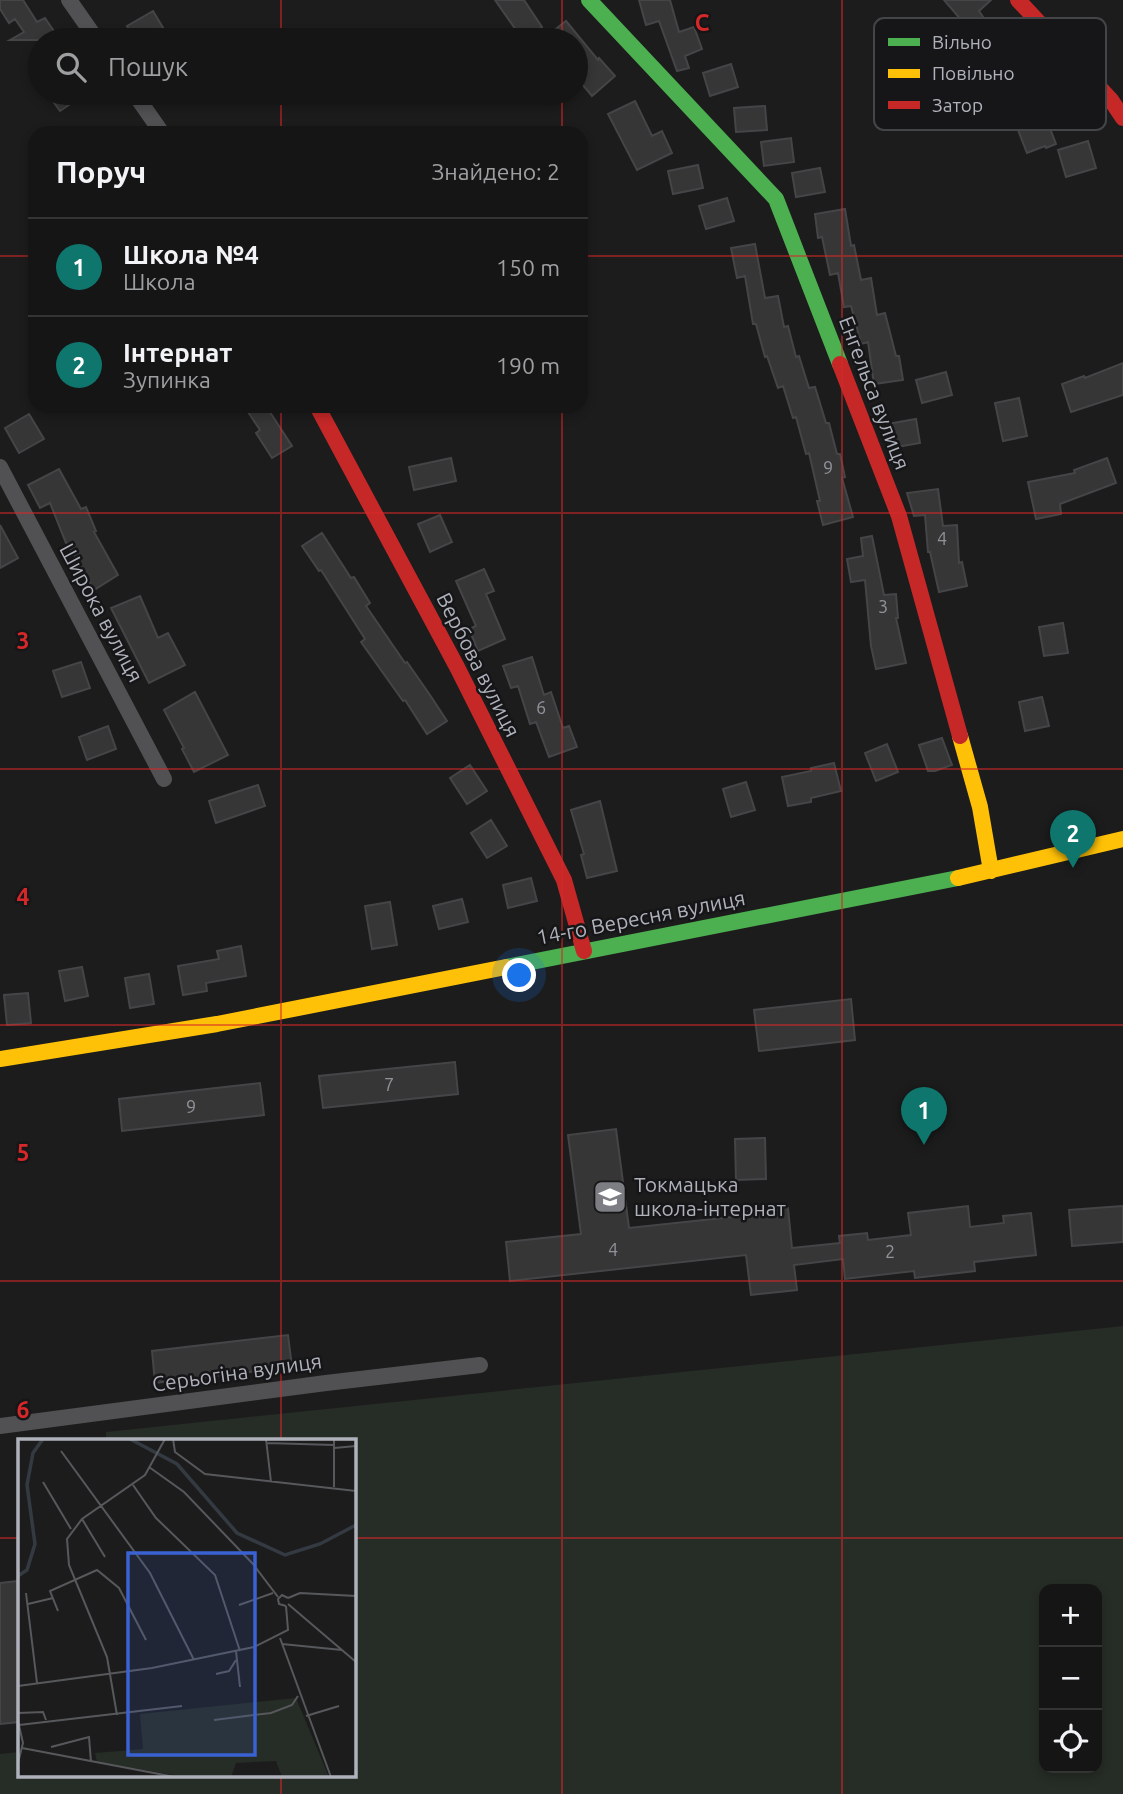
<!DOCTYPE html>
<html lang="uk">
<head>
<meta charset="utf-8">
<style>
  :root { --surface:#151515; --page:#222; --text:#f1f3f6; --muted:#9d9fa0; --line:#343434; --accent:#0f766e }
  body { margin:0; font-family:Ubuntu,sans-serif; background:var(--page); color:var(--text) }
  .controls { position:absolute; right:21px; bottom:21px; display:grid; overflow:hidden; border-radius:14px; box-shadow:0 4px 10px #0003 }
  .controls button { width:63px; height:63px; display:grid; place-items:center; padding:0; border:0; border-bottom:2px solid var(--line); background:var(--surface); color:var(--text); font:35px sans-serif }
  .you { position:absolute; left:520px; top:976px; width:24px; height:24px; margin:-18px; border:5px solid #fff; border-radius:50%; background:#1a73e8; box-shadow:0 0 0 10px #1a73e833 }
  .badge { display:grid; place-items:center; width:46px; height:46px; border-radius:50%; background:var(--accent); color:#fff; font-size:23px; font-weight:700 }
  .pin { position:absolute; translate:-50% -58px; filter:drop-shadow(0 2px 4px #0008) }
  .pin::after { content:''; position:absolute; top:37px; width:24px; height:21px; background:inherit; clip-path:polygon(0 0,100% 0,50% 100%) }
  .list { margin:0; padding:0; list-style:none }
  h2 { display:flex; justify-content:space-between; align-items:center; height:91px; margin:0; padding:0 28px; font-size:30px }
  h2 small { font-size:23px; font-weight:400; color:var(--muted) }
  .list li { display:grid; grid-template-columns:46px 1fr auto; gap:21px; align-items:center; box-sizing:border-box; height:98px; padding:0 28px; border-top:2px solid var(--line) }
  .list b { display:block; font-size:26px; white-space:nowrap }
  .list p { margin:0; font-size:23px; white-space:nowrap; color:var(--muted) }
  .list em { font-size:23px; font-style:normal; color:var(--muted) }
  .icon { flex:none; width:38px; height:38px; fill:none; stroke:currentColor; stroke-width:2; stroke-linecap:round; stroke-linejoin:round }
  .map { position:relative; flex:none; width:1123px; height:1794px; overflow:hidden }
  .search { position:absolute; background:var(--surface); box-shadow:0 4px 10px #0003; left:28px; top:28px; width:560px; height:77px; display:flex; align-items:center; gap:18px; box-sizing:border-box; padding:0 24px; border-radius:38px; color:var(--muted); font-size:26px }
  .panel { position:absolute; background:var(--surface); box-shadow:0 4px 10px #0003; left:28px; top:126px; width:560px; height:287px; border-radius:21px }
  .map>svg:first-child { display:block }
  .green { fill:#262c26; fill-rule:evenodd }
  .building { fill:#363637; stroke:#454548; stroke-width:2 }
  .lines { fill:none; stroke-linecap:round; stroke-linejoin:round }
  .street { stroke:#515154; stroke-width:16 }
  .fast { stroke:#4caf50; stroke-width:16 }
  .slow { stroke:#ffc107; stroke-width:16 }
  .jam { stroke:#c62828; stroke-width:16 }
  .grid { fill:none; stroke:#d62828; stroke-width:2; stroke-opacity:0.55 }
  .labels { text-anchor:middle; stroke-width:5; stroke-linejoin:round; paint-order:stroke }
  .number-label { font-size:18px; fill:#91939a }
  .street-label { font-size:21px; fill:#afb2bb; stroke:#161618 }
  .poi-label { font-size:21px; fill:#afb2bb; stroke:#161618; text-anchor:start }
  .inset-river { fill:none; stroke:#343a41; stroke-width:3.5 }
  .inset-road { fill:none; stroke:#57585c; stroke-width:2 }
  .view { fill:#3a62d2; fill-opacity:0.15; stroke:#3a62d2; stroke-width:3.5 }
  .inset-edge { fill:none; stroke:#afb2bb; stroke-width:3.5 }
  .key { fill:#161618; stroke:#444549; stroke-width:2 }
  .key-label { font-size:19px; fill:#afb2bb }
  .grid-label { font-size:23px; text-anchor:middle; font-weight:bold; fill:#d62828; stroke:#161618; stroke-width:5; stroke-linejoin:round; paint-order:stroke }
</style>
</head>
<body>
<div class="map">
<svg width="1123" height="1794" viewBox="0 0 1123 1794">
  <rect width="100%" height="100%" fill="#1c1c1c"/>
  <path class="green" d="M 1123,1326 L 1123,1794 L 0,1794 L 0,1754 L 19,1752 L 19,1775 L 354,1775 L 354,1440 L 106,1440 L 106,1432 ZM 1044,1589 L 1097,1589 L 1097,1768 L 1044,1768 Z"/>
  <path class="building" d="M 0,0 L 23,0 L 37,22 L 45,18 L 60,40 L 10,40 L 24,32 L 15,19 L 9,23 L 0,9 Z
    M 495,0 L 524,0 L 542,27 L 523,40 Z
    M 639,0 L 670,0 L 679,32 L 694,27 L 702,49 L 685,56 L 689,68 L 677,71 L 659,21 L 646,25 Z
    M 944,0 L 991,0 L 979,11 L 1003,46 L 978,63 L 964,44 L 975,36 Z
    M 153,11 L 165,31 L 149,40 L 135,40 L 127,26 Z
    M 566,21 L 598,60 L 599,58 L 615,76 L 592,96 L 576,77 L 576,40 L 542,40 Z
    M 731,64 L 738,87 L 710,96 L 703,73 Z
    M 1036,68 L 1048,89 L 1037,95 L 1056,144 L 1046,148 L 1045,146 L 1027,153 L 1018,130 L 1033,124 L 1011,82 Z
    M 47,93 L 87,93 L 60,111 Z
    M 635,101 L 652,136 L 662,131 L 672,153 L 637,170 L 608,114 Z
    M 765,106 L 767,130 L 736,132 L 734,108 Z
    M 791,138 L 794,162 L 764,166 L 761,142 Z
    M 1088,141 L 1096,168 L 1066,177 L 1058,150 Z
    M 698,165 L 703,188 L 673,194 L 668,171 Z
    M 820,168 L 825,192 L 796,197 L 792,173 Z
    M 727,198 L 734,221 L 706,229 L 699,206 Z
    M 845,209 L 851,246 L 854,245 L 861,280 L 871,278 L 877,315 L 885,313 L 896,356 L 899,356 L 903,380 L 874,384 L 868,342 L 861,344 L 851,306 L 844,307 L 838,273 L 830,275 L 822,237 L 818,238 L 815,214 Z
    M 755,244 L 765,298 L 778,296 L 784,327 L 788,326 L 796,357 L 799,356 L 809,388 L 815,387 L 826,423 L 829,423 L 837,454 L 840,454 L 845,477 L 842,478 L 853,517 L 823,525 L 817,501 L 820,501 L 809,453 L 806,454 L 796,417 L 793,418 L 783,386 L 778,388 L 767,356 L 765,357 L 756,324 L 753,324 L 745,276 L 737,278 L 731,248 Z
    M 1123,363 L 1123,395 L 1071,412 L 1062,384 L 1084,376 L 1085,378 Z
    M 946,372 L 952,395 L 922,403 L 916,380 Z
    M 1019,398 L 1027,436 L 1003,441 L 995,403 Z
    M 244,406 L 266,406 L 292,446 L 272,458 L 256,433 L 260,430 Z
    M 29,414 L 44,439 L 19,453 L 5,428 Z
    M 916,419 L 920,443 L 891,448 L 887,424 Z
    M 451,458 L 456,481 L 414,490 L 409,467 Z
    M 1107,458 L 1116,483 L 1060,504 L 1061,514 L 1036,519 L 1028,482 L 1075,473 L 1074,470 Z
    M 59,469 L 81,509 L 86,507 L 96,531 L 94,532 L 118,575 L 94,590 L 67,543 L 66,543 L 50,503 L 40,508 L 28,485 Z
    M 938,489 L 943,526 L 957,525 L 959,563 L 962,562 L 967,586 L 939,592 L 930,552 L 928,552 L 925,515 L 914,516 L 907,493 Z
    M 440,515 L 452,542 L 430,552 L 418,524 Z
    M 0,525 L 18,558 L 0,568 Z
    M 322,533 L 351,578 L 354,577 L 370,603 L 366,606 L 405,663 L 407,662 L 430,695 L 447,721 L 427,734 L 405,700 L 403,701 L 361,642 L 365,639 L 321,570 L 319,571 L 302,546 Z
    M 872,536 L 884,595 L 896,594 L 898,618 L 896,618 L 906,663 L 876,669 L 871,646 L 865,580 L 851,582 L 847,559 L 863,556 L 861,538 Z
    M 484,569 L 494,591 L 486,594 L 505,639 L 478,651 L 469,629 L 476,626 L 456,581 Z
    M 140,596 L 158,638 L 168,633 L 185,665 L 149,683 L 111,608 Z
    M 1063,623 L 1068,653 L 1044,656 L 1039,627 Z
    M 532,657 L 544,695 L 551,692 L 563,728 L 569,726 L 577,747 L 549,757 L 536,722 L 530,724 L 518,686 L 511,688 L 503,666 Z
    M 81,662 L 90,688 L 62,697 L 53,671 Z
    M 195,692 L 228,755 L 194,772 L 182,749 L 184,748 L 164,710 Z
    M 1042,697 L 1049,726 L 1025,731 L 1019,702 Z
    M 108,726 L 116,749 L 87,760 L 79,737 Z
    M 942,738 L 952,765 L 935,771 L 928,771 L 919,745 Z
    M 887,744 L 898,772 L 876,781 L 865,753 Z
    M 834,763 L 841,791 L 811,798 L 811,802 L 788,806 L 782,777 L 811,771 L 811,768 Z
    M 470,765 L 487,791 L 467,804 L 450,778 Z
    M 746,782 L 755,810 L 731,817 L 723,789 Z
    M 258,785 L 265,806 L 216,823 L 209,801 Z
    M 600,801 L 617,871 L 587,878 L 581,855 L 584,854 L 571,810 Z
    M 491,820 L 507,846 L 487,858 L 471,833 Z
    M 531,878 L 537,901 L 508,908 L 503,885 Z
    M 462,899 L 468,922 L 439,929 L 433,906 Z
    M 390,902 L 397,945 L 372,949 L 365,906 Z
    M 241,946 L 246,976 L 206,983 L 207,991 L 183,995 L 178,966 L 219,959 L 217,951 Z
    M 82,967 L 88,996 L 65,1001 L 59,971 Z
    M 149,974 L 154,1004 L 130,1008 L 125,978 Z
    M 28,993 L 31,1023 L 7,1025 L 4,995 Z
    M 851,999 L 855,1040 L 759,1051 L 754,1010 Z
    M 455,1062 L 458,1094 L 323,1108 L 319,1076 Z
    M 260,1083 L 264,1115 L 122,1131 L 119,1099 Z
    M 616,1129 L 629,1228 L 741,1216 L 741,1213 L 788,1208 L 792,1248 L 840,1243 L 839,1236 L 867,1233 L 868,1240 L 911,1235 L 908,1213 L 968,1206 L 970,1227 L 1004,1223 L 1003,1216 L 1031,1213 L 1036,1255 L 974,1262 L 975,1271 L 915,1278 L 914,1271 L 845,1279 L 843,1259 L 794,1265 L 797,1290 L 751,1295 L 746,1255 L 510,1281 L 506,1242 L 581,1234 L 568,1135 Z
    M 765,1138 L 766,1179 L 736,1180 L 735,1139 Z
    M 1123,1206 L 1123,1242 L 1072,1246 L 1069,1210 Z
    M 288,1335 L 292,1367 L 155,1383 L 152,1351 Z
    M 17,1581 L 19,1598 L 19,1722 L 0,1724 L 0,1583 Z"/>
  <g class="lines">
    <path class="street" d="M 69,0 L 97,40
      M 134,93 L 162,133
      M 0,467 L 164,779
      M 0,1426 L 326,1383 L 480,1365"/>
    <path class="fast" d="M 589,0 L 776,199 L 840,364
      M 506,967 L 958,878"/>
    <path class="slow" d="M 960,736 L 980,807 L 991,871
      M 958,878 L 1123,839
      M 0,1059 L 217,1024 L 506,967"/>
    <path class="jam" d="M 1018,0 L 1111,100 L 1123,118
      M 840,364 L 899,516 L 960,736
      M 317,406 L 457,667 L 564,880 L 584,951"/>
  </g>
  <path class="grid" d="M 281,0 L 281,40M 562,0 L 562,40M 842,0 L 842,1794M 281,93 L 281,133M 562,93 L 562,133M 0,256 L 35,256M 581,256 L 1123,256M 281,406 L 281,1440M 562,406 L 562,1794M 0,513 L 1123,513M 0,769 L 1123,769M 0,1025 L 1123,1025M 0,1281 L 1123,1281M 0,1538 L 19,1538M 354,1538 L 1123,1538M 281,1775 L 281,1794"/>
  <defs>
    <symbol id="school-square" viewBox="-11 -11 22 22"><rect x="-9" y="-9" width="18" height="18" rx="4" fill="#7c7e83" stroke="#161618"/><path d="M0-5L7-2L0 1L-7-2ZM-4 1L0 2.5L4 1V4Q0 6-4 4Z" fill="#fff"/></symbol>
  </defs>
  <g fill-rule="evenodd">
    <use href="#school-square" x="591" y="1178" width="38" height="38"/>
  </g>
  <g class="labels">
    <g class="number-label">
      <text x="828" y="474">9</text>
      <text x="942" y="545">4</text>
      <text x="883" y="613">3</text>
      <text x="541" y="714">6</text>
      <text x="389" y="1091">7</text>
      <text x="191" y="1113">9</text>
      <text x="613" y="1256">4</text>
      <text x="890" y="1258">2</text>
    </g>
    <g class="street-label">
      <text transform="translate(874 393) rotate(69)" y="7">Енгельса вулиця</text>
      <text transform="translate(101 613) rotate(62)" y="7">Широка вулиця</text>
      <text transform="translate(478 665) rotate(63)" y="7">Вербова вулиця</text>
      <text transform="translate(641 918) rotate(-11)" y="7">14-го Вересня вулиця</text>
      <text transform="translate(237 1373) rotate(-8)" y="7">Серьогіна вулиця</text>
    </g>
    <g class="poi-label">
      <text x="634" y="1192">Токмацька<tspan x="634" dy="24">школа-інтернат</tspan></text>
    </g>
  </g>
  <g transform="translate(18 1439)">
    <rect width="338" height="338" fill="#1c1c1c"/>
    <path d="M 278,259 L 311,338 L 264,338 L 258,322 L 218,324 L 213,338 L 167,338 L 79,323 L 77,314 L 125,310 L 122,275 Z" fill="#262c26"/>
    <path class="inset-river" d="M 112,0 L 159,25 L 219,94 L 267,116 L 302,105 L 338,86M 0,137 L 9,131 L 17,105 L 9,46 L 15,14 L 25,0"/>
    <path class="inset-road" d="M 155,0 L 157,13 L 187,35 L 338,52M 248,0 L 253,43M 316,0 L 316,48M 249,4 L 316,6M 316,9 L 338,7M 43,12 L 132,134 L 176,221M 131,28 L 166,53 L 235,125 L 260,158M 25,43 L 53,90M 115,46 L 138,79 L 197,136 L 222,212M 64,80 L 87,118M 8,154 L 19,244M 270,159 L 282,154 L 338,157M 10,165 L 35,159M 270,165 L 338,223M 221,166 L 255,154M 268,167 L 261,165 L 260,160 L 264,156 L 270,159M 40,172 L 32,152 L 79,131 L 101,149 L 128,201M 262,199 L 313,338M 264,205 L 324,211M 218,212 L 222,248M 198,235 L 211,232 L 218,221M 0,247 L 134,229 L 236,208 L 270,191 L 268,167M 0,274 L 25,273 L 28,281M 99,276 L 89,218 L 51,126 L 49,100 L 64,80 L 127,36 L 147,0M 288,277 L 321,267M 196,281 L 253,274 L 274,266 L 280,257M 0,282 L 5,304 L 0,324M 1,286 L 164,267M 33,308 L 71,298 L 73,323M 4,309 L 157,338"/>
    <path class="view" d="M 110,114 L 237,114 L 237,316 L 110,316 Z"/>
    <rect width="338" height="338" class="inset-edge"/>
  </g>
  <rect x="874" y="18" width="232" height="112" rx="10" class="key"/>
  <rect x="888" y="38" width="32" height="8" fill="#4caf50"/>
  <rect x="888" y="69" width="32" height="9" fill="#ffc107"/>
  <rect x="888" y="101" width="32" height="8" fill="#c62828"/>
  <g class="key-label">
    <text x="932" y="49">Вільно</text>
    <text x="932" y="80">Повільно</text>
    <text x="932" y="112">Затор</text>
  </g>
  <g class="grid-label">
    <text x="702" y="31">C</text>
    <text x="23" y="649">3</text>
    <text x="23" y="905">4</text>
    <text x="23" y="1161">5</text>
    <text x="23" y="1418">6</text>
  </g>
</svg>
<div class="controls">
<button>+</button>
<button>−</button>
<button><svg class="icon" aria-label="locate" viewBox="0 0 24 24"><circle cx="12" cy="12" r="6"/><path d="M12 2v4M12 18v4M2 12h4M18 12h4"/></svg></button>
</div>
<div class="you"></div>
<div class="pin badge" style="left:924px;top:1145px">1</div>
<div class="pin badge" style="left:1073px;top:868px">2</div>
<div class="search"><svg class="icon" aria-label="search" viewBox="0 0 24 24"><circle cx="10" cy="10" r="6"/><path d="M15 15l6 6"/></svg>Пошук</div>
<section class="panel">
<h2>Поруч<small>Знайдено: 2</small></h2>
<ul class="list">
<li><span class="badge">1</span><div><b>Школа №4</b><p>Школа</p></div><em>150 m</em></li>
<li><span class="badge">2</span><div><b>Інтернат</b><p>Зупинка</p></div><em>190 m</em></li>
</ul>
</section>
</div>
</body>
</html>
